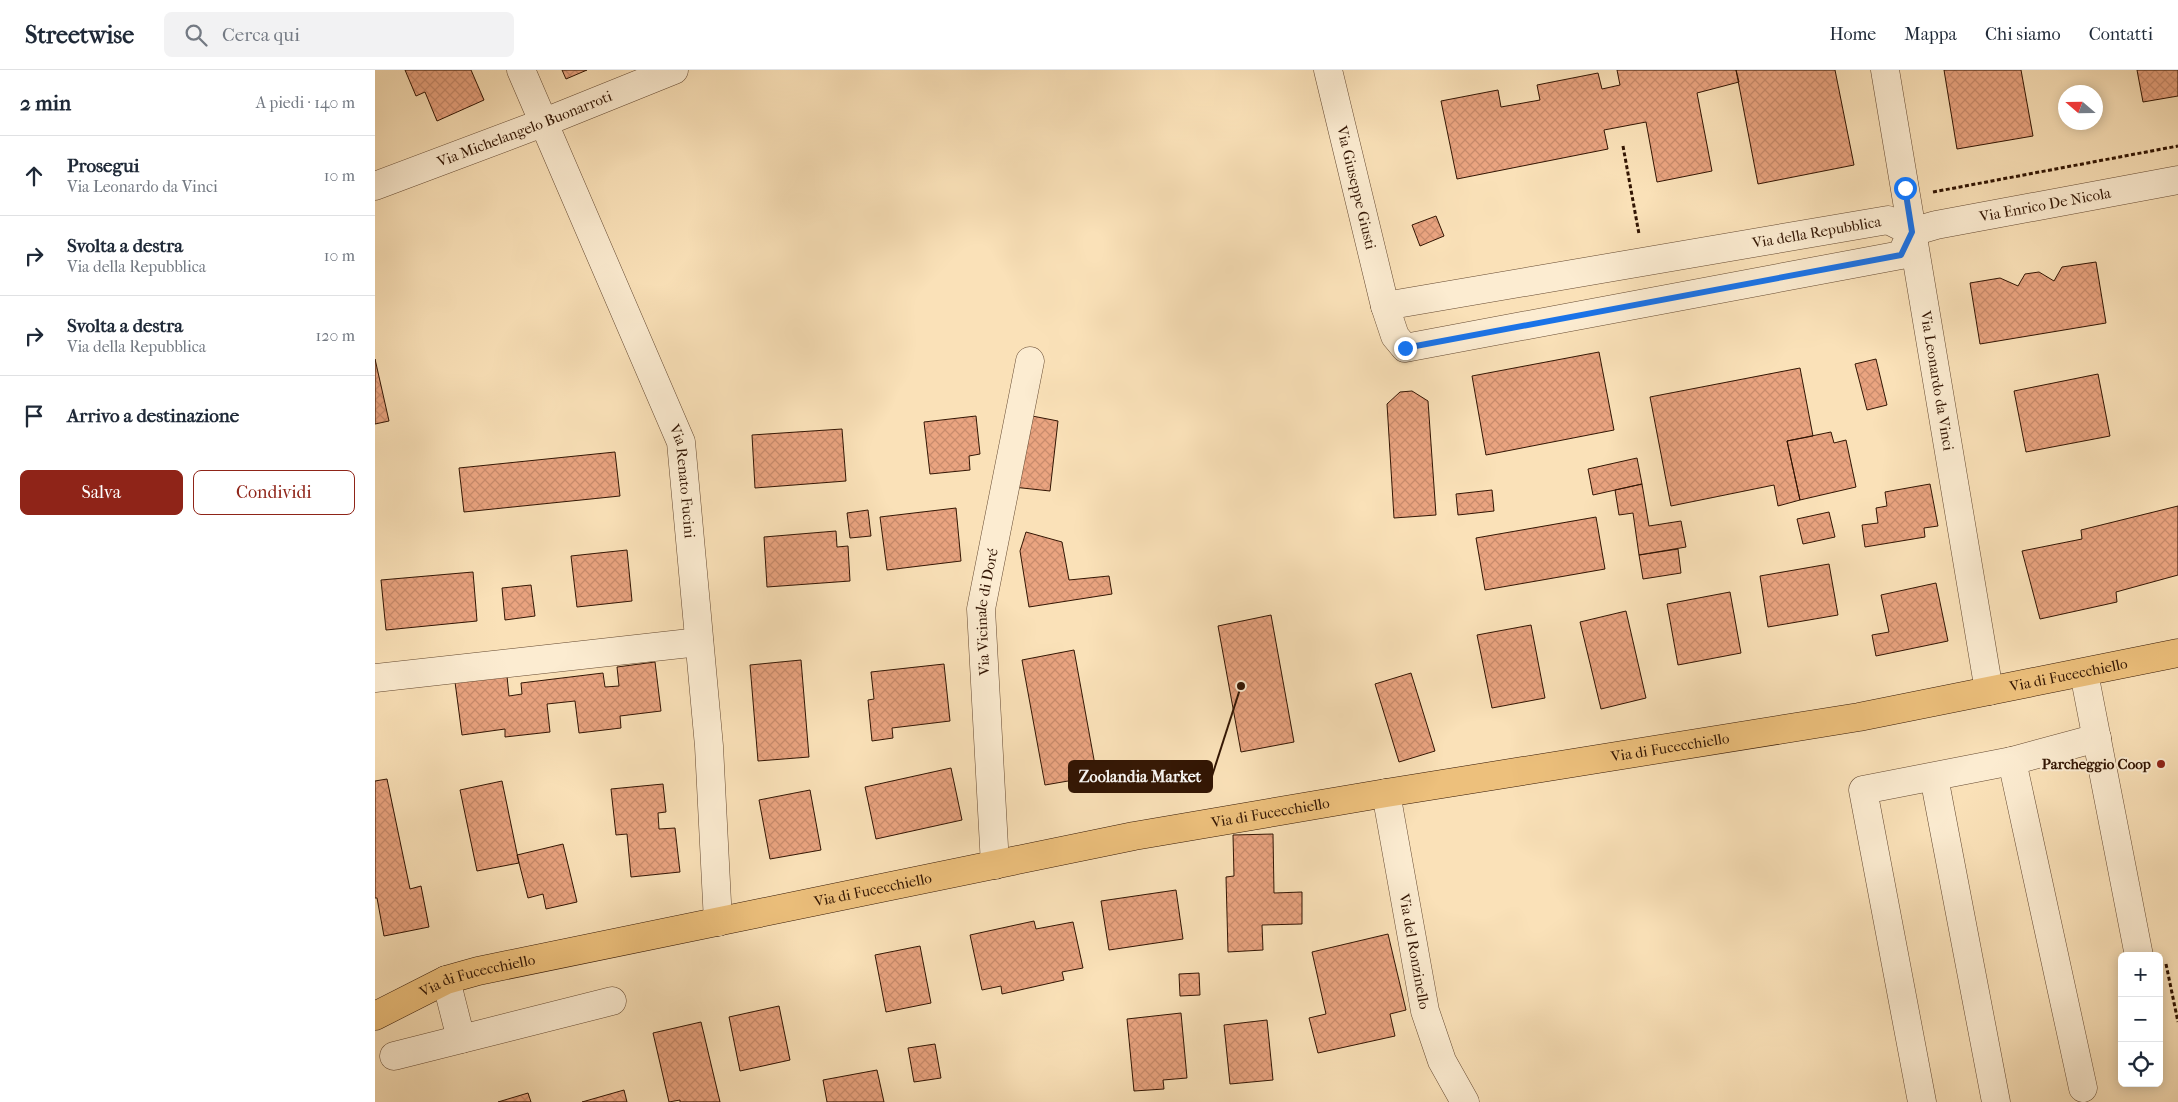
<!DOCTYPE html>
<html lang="it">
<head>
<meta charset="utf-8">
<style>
  :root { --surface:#fff; --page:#f2f2f3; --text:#1f2937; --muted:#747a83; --line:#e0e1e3; --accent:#8f2418 }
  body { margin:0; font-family:"IM FELL French Canon",serif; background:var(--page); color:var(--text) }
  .controls { position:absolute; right:15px; bottom:15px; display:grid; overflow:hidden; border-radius:8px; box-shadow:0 2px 12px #0003 }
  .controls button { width:45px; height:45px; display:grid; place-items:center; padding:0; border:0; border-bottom:1px solid var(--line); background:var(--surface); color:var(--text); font:25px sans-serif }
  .compass { position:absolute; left:1683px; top:15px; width:45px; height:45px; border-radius:50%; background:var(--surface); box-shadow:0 2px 12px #0003; rotate:290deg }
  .stop { position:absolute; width:15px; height:15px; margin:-11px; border:4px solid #1a73e8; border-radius:50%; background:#fff }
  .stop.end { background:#1a73e8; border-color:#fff; box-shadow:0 1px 5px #0008 }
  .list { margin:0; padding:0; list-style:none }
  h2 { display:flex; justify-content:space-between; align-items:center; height:65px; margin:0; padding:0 20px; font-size:21px }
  h2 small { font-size:16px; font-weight:400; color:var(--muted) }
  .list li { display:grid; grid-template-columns:32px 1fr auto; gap:15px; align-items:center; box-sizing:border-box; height:80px; padding:0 20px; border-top:1px solid var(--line) }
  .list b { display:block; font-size:19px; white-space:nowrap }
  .list p { margin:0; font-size:16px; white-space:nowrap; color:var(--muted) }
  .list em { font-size:16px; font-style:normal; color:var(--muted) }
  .actions { display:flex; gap:10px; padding:15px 20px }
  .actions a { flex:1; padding:11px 0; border:1px solid var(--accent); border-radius:8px; text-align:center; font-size:18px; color:var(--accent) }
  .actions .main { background:var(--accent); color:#fff }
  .icon { flex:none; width:28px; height:28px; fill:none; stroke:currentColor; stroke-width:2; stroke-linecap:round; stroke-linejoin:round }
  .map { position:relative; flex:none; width:1803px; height:1032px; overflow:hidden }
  header { display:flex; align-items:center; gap:30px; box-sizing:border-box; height:70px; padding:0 25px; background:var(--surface); border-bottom:1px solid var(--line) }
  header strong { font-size:24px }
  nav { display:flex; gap:28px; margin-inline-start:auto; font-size:18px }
  .search { width:350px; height:45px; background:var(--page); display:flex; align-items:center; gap:12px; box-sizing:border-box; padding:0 18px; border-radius:8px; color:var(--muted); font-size:19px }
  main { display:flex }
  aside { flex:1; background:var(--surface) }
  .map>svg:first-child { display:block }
  .building { fill:url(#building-cross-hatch); stroke:#321503 }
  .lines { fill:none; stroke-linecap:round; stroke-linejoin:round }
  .minor-casing { stroke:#644830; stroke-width:29 }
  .major-casing { stroke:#321503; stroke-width:29 }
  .path { stroke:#321503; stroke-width:3; stroke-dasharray:4 2.5; stroke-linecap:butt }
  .minor { stroke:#fcecd1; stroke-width:28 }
  .major { stroke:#edc07c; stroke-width:28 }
  .route { stroke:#1a73e8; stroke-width:6 }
  .poi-dot { fill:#8f2418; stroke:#fcecd1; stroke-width:2 }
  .labels { text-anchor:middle; stroke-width:4; stroke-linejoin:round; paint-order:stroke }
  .street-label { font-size:15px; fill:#321503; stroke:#fcecd1 }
  .poi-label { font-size:15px; font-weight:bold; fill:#321503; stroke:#fcecd1; text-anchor:end }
  .leader { fill:none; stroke:#321503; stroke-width:2 }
  .callout-dot { fill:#321503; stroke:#fcecd1; stroke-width:2 }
  .callout { fill:#321503; stroke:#321503; stroke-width:2 }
  .callout-label { font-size:16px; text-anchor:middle; font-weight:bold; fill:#fff }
</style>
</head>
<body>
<header>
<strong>Streetwise</strong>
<div class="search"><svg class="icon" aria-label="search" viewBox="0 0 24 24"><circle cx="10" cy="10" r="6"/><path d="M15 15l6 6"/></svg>Cerca qui</div>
<nav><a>Home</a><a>Mappa</a><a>Chi siamo</a><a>Contatti</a></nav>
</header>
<main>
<aside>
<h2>2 min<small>A piedi · 140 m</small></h2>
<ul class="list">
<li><svg class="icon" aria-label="ahead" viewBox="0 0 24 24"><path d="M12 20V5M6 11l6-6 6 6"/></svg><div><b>Prosegui</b><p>Via Leonardo da Vinci</p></div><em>10 m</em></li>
<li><svg class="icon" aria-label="right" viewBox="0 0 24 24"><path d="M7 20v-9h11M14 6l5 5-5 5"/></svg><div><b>Svolta a destra</b><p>Via della Repubblica</p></div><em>10 m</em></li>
<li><svg class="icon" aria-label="right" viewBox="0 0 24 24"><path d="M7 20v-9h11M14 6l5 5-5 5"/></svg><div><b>Svolta a destra</b><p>Via della Repubblica</p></div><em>120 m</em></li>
<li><svg class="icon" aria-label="arrive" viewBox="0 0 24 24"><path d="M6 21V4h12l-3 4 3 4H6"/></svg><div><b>Arrivo a destinazione</b></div></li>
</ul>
<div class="actions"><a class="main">Salva</a><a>Condividi</a></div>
</aside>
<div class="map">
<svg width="1803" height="1032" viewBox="0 0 1803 1032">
  <defs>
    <pattern id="building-cross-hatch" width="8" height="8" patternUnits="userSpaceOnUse" patternTransform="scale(1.25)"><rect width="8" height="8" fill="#eaa480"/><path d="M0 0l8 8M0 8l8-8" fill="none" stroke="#c98c6d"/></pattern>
  </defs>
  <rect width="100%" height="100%" fill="#fae1b8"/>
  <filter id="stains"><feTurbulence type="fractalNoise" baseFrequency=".004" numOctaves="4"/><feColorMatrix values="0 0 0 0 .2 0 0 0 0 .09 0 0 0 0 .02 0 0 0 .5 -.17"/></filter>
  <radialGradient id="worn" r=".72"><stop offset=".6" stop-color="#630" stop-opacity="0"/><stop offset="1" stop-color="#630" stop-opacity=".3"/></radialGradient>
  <path class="building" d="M 30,0 L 96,0 L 109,30 L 62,51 L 50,22 L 41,26 Z
    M 187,0 L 212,0 L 191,9 Z
    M 1242,0 L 1361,0 L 1364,12 L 1322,23 L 1337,101 L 1282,112 L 1271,52 L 1229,60 L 1233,79 L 1082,109 L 1066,31 L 1123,20 L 1126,37 L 1165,30 L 1162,15 L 1223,3 L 1227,19 L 1245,15 Z
    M 1361,0 L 1460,0 L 1479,95 L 1383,114 Z
    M 1569,0 L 1646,0 L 1658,66 L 1582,79 Z
    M 1762,0 L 1803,0 L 1803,26 L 1768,32 Z
    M 1061,146 L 1069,166 L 1045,176 L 1037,155 Z
    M 1721,192 L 1731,253 L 1605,274 L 1595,213 L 1625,208 L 1643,216 L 1650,204 L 1664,202 L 1679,211 L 1687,197 Z
    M 1224,282 L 1239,360 L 1111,385 L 1097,306 Z
    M 0,289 L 14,351 L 0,354 Z
    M 1501,289 L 1512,335 L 1492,340 L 1480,294 Z
    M 1425,298 L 1438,366 L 1412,371 L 1425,430 L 1403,436 L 1399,415 L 1296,436 L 1275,327 Z
    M 1723,304 L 1735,366 L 1651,382 L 1639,321 Z
    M 1037,321 L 1053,331 L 1061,445 L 1019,448 L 1012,334 L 1025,322 Z
    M 652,345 L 683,351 L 675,421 L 638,417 Z
    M 601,346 L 605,384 L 594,386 L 595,400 L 555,404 L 549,352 Z
    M 467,359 L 471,411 L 380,418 L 377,365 Z
    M 1456,362 L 1459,373 L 1471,370 L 1481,417 L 1425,430 L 1412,371 Z
    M 240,382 L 245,426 L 89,442 L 84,398 Z
    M 1262,388 L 1267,414 L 1218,425 L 1213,399 Z
    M 1267,414 L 1274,456 L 1306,451 L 1311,477 L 1264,485 L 1258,443 L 1244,445 L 1240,420 Z
    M 1555,414 L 1563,456 L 1549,458 L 1550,467 L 1490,477 L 1487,455 L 1503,453 L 1501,438 L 1512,436 L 1510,422 Z
    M 1117,420 L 1119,441 L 1083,445 L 1081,424 Z
    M 1803,436 L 1803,505 L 1741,522 L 1742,532 L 1665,549 L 1647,481 L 1707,469 L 1706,460 Z
    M 581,438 L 586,491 L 512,500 L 505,447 Z
    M 493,440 L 496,466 L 475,468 L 472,443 Z
    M 1454,442 L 1460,467 L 1428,474 L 1422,449 Z
    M 1221,447 L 1230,499 L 1110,520 L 1101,468 Z
    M 461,461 L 462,477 L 473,476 L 475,511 L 392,517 L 389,467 Z
    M 651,462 L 687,472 L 694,510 L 734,506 L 737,524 L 654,537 L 645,481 Z
    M 1303,479 L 1306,503 L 1268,509 L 1264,485 Z
    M 252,480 L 257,531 L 202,537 L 196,486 Z
    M 1454,494 L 1463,545 L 1393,557 L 1385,506 Z
    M 98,502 L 102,551 L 11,560 L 6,510 Z
    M 1561,513 L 1573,571 L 1501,586 L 1497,565 L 1514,562 L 1506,525 Z
    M 156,515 L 160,546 L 130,550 L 127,518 Z
    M 1355,522 L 1366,583 L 1303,595 L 1292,534 Z
    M 1251,541 L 1271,628 L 1226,639 L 1205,552 Z
    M 896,545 L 919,672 L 866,682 L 843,556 Z
    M 1156,555 L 1170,628 L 1117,638 L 1102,565 Z
    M 699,580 L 722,706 L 670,715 L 647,590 Z
    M 426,590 L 434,687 L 383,691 L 375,595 Z
    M 280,592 L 286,641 L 245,646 L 246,658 L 204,663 L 200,631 L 172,634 L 175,662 L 130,667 L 130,659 L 87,665 L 80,612 L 132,606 L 134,626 L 147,624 L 146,613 L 228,603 L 230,617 L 244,616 L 242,597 Z
    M 569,594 L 575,651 L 517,658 L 518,668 L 497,671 L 493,630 L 499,629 L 496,602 Z
    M 1036,603 L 1060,681 L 1024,692 L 1000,614 Z
    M 576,698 L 587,750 L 501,769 L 490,717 Z
    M 12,709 L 35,819 L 46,816 L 54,857 L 9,866 L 2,828 L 0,828 L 0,711 Z
    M 127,711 L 144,793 L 102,801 L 85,720 Z
    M 288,714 L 291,742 L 283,743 L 284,759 L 300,758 L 305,802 L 256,807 L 252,764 L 241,765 L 236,719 Z
    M 435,720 L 446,780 L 395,789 L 384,730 Z
    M 898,764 L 899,823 L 927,822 L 927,854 L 887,855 L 888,880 L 853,882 L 851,807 L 859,806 L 858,765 Z
    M 188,774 L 202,832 L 171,839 L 168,824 L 153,828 L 142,785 Z
    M 801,820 L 808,869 L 734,880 L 726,831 Z
    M 659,851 L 661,859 L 698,852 L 708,898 L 687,902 L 689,910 L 627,924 L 626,916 L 607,920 L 595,865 Z
    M 1013,864 L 1031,940 L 1015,944 L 1020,966 L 943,983 L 934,948 L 951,944 L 937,882 Z
    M 545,876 L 556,933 L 511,942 L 500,885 Z
    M 824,903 L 825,925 L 805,926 L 804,904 Z
    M 404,936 L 415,990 L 365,1001 L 354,947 Z
    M 806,943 L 812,1008 L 788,1010 L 789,1019 L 759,1021 L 752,949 Z
    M 892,950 L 898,1010 L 855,1014 L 849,955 Z
    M 326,952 L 345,1032 L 305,1032 L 305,1030 L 294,1032 L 278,963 Z
    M 560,974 L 566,1008 L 539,1012 L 533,978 Z
    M 502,1000 L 509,1032 L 452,1032 L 448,1010 Z
    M 249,1020 L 252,1032 L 207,1032 Z
    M 153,1023 L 156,1032 L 123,1032 Z"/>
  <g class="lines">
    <defs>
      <g id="minor">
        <path id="s1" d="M 146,0 L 306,372 L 334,676 L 343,852"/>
        <path id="s2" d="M 953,0 L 1010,236 L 1020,266 L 1030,278 L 1526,185 L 1537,162"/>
        <path id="s3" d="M 1510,0 L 1614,621"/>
        <path id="s4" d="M 0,116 L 170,52 L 299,0"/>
        <path id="s5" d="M 1537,162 L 1561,155 L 1803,110"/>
        <path id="s6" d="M 1010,236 L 1513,150 L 1537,162"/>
        <path d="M 1709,603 L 1764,886"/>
        <path d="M 0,608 L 324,572"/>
        <path d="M 1637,691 L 1708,1018"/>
        <path d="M 1559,707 L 1621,1032"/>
        <path id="s7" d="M 1011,723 L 1050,941 L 1067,991 L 1090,1032"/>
        <path id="s8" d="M 620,795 L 606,539 L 655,291"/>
        <path d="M 71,910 L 86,969"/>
        <path d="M 19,986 L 237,931"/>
        <path d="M 1547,1032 L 1488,720 L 1637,691 L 1722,668"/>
      </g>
      <g id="major">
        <path id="s9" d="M 0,946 L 71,910 L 103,901 L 759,766 L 1011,723 L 1484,647 L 1803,583"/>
      </g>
    </defs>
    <use href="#minor" class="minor-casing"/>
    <use href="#major" class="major-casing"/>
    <path class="path" d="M 1248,76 L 1264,164
      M 1558,122 L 1803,76
      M 1791,894 L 1803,952"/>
    <use href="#minor" class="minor"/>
    <use href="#major" class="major"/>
  </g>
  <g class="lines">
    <path class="route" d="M 1030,278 L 1526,185 L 1537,162 L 1530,118"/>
  </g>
  <circle class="poi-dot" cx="1786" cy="694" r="5"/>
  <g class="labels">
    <g class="street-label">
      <text dy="5" stroke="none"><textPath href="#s4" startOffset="160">Via Michelangelo Buonarroti</textPath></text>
      <text dy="5" stroke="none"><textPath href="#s2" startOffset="121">Via Giuseppe Giusti</textPath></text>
      <text dy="5" stroke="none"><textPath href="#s5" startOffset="136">Via Enrico De Nicola</textPath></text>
      <text dy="5" stroke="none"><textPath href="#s6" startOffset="438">Via della Repubblica</textPath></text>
      <text dy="5" stroke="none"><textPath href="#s3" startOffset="315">Via Leonardo da Vinci</textPath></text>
      <text dy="5" stroke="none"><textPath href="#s1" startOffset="444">Via Renato Fucini</textPath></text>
      <text dy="5" stroke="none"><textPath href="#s8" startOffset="254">Via Vicinale di Doré</textPath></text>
      <text dy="5" stroke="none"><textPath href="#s9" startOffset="1731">Via di Fucecchiello</textPath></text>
      <text dy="5" stroke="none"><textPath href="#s9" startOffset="1326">Via di Fucecchiello</textPath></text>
      <text dy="5" stroke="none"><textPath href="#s9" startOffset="921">Via di Fucecchiello</textPath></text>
      <text dy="5" stroke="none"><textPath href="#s9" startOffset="516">Via di Fucecchiello</textPath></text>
      <text dy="5" stroke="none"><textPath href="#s7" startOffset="161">Via del Ronzinello</textPath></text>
      <text dy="5" stroke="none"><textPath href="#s9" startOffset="111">Via di Fucecchiello</textPath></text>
    </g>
    <g class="poi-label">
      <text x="1776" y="699">Parcheggio Coop</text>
    </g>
  </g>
  <path class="leader" d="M866 616L837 706"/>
  <circle class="callout-dot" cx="866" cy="616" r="5"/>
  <rect class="callout" x="694" y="691" width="143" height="31" rx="5"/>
  <g class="callout-label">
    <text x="765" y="712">Zoolandia Market</text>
  </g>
  <rect width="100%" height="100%" filter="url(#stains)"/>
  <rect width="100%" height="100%" fill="url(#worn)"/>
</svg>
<div class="controls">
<button>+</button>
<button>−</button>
<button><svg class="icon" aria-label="locate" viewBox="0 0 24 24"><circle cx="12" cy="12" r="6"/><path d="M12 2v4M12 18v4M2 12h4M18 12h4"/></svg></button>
</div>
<svg class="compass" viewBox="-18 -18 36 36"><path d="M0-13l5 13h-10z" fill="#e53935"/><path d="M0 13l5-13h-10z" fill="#747a83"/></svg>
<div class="stop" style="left:1530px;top:118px"></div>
<div class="stop end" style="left:1030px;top:278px"></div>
</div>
</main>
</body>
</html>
